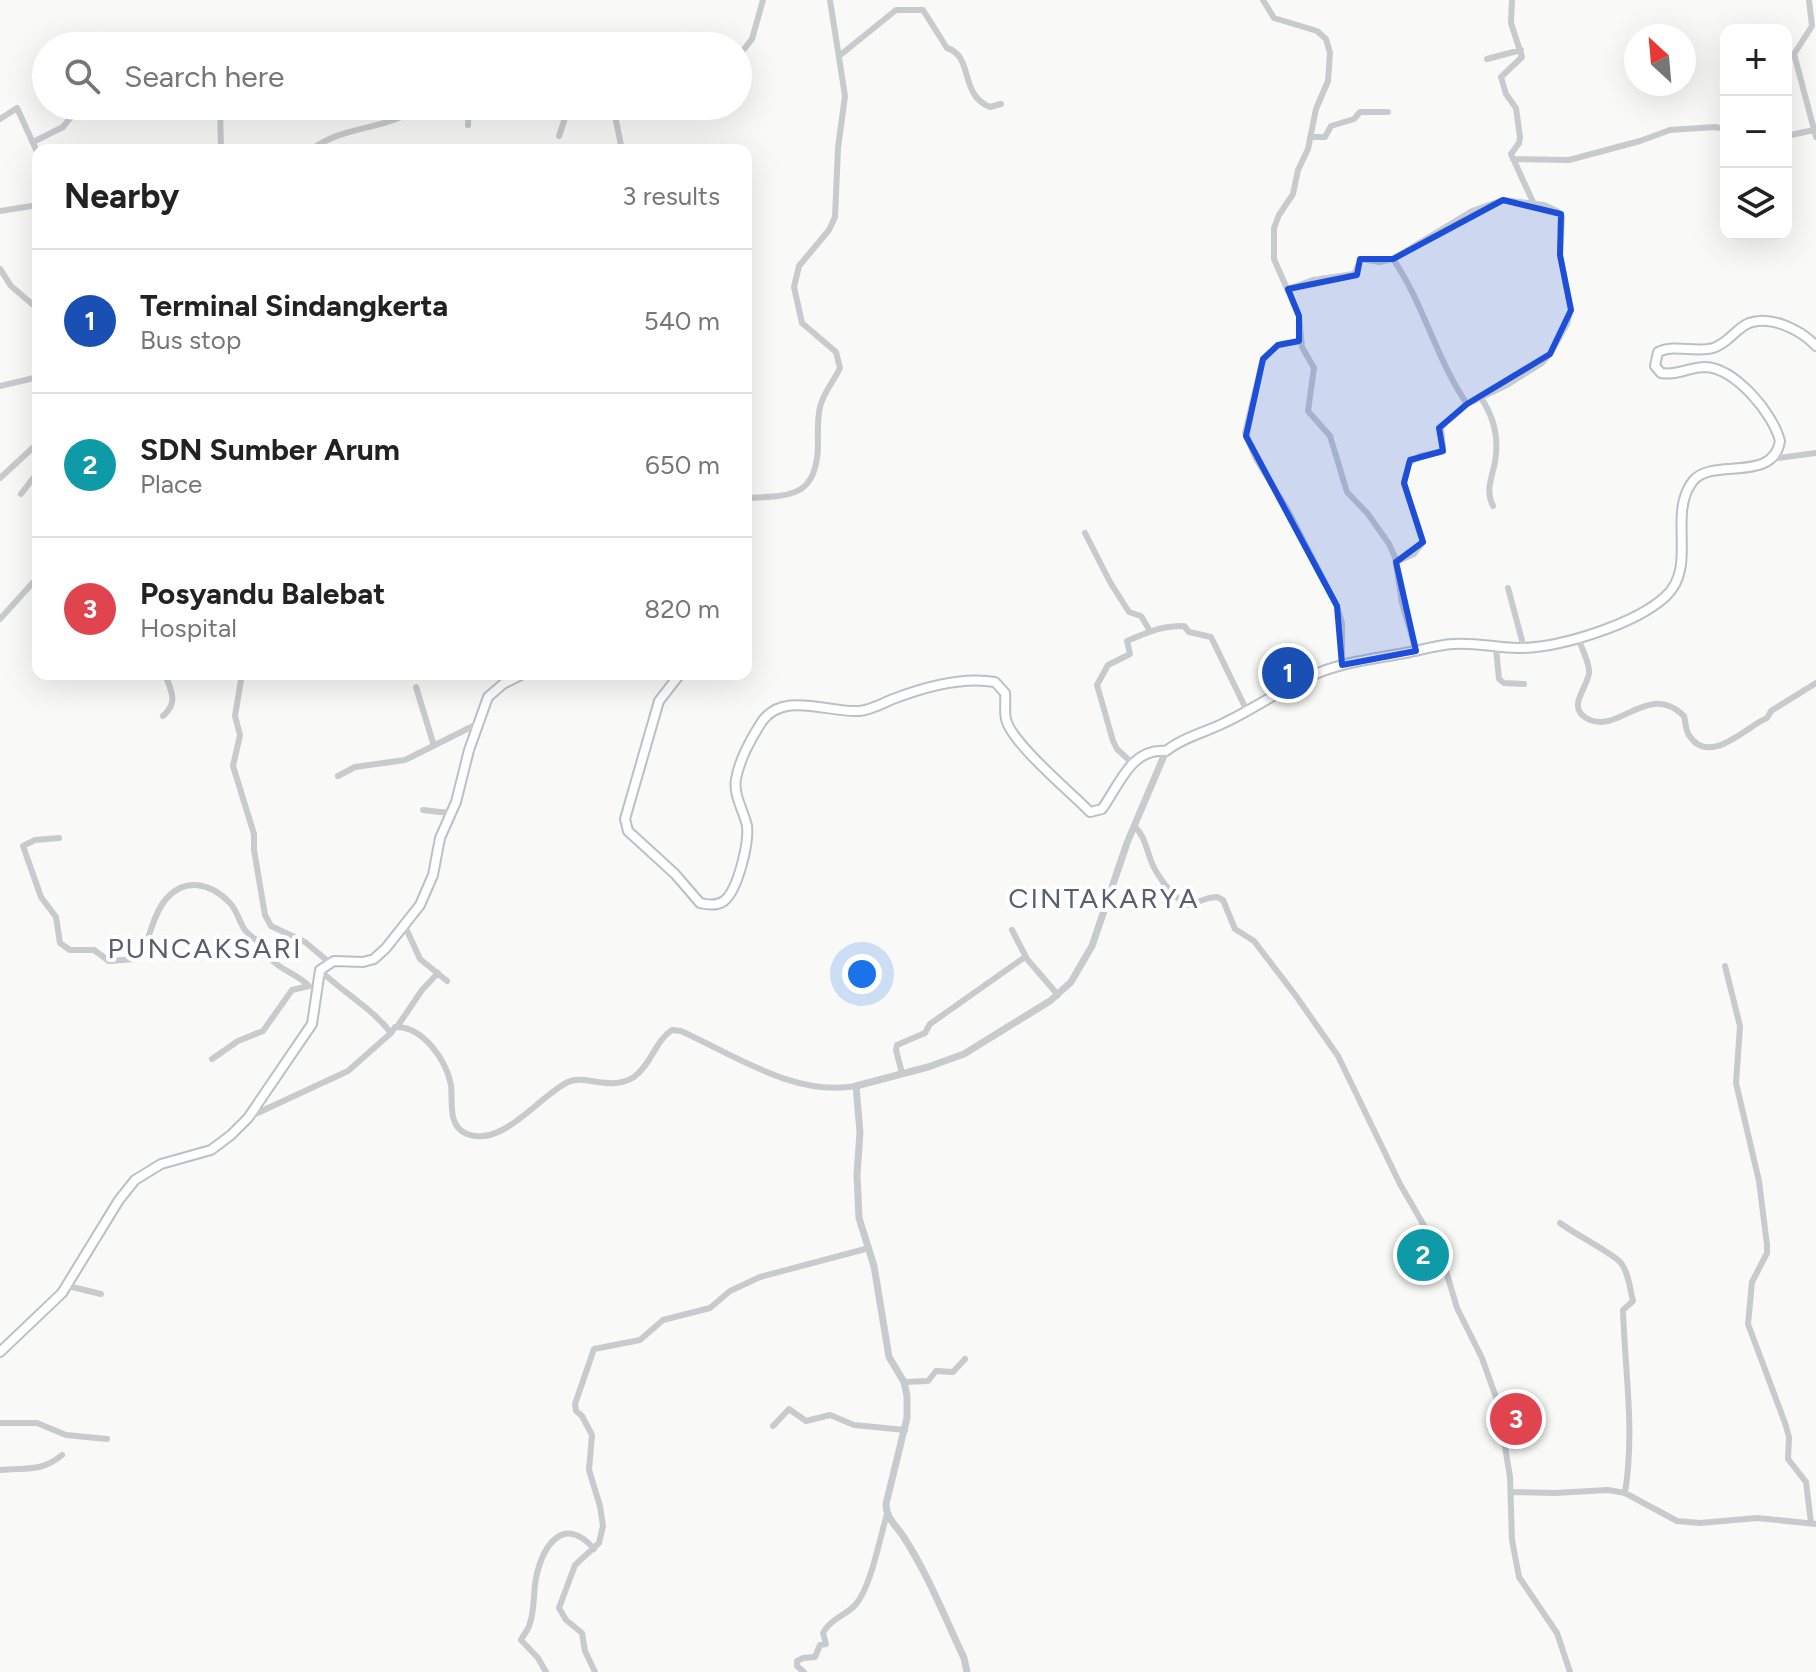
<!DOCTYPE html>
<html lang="en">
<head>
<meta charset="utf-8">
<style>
  :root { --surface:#fff; --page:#f2f2f2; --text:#222; --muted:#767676; --line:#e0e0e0; --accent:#db2777 }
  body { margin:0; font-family:Figtree,sans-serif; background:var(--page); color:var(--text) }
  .controls { position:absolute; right:24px; top:24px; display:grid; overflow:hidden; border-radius:16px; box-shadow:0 8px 32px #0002 }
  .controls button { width:72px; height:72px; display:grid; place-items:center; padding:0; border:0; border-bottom:2px solid var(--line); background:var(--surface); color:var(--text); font:40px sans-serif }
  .compass { position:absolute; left:1624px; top:24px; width:72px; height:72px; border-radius:50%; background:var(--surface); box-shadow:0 8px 32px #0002; rotate:334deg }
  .you { position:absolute; left:862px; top:974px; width:28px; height:28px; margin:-20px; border:6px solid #fff; border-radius:50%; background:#1a73e8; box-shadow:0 0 0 12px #1a73e833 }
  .badge { display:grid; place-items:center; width:52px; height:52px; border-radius:50%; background:var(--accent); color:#fff; font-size:26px; font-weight:700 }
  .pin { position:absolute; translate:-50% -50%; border:4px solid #fff; box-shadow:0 2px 8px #0006 }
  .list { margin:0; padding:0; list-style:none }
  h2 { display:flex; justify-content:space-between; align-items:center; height:104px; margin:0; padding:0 32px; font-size:34px }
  h2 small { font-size:26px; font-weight:400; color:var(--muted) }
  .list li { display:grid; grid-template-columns:52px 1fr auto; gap:24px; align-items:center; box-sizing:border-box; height:144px; padding:0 32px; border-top:2px solid var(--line) }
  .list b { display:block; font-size:30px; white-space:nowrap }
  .list p { margin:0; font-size:26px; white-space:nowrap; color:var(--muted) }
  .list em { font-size:26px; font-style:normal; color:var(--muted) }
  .icon { flex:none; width:44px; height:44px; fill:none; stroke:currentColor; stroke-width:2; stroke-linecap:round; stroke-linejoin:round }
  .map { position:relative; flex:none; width:1816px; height:1672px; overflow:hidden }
  .search { position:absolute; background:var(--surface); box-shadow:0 8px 32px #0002; left:32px; top:32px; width:720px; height:88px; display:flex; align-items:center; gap:20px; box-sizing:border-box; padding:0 28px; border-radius:44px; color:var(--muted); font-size:30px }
  .panel { position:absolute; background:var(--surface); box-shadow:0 8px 32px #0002; left:32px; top:144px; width:720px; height:536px; border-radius:16px }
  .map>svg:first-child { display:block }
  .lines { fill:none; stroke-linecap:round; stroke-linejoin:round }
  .secondary-casing { stroke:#bbc0c5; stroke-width:12 }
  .minor { stroke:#c7cbce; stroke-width:6 }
  .tertiary { stroke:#c7cbce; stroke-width:7 }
  .secondary { stroke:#fff; stroke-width:8 }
  .marked { fill:#1d4ed8; fill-opacity:0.2; stroke:#1d4ed8; stroke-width:6; stroke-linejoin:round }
  .labels { text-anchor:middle; stroke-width:8; stroke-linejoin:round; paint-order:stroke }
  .quarter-label { font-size:28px; letter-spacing:2px; fill:#55616e; stroke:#fff }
</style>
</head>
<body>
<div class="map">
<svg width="1816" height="1672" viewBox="0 0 1816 1672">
  <rect width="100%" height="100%" fill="#f9f9f7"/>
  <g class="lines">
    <defs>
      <path id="secondary" d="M 680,674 L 659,701 L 625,819 L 628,831 L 675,874 L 700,903 C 708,905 717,906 724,901 C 738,890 749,843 747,826 C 744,811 733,795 736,779 C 739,761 751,738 761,723 C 782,690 828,713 859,711 C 871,710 881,704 893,699 C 924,687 961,676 995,682 L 1005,693 C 1006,701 1004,711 1006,719 C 1010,741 1068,790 1086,808 L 1090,812 L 1102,809 C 1120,784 1131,748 1166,751 C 1183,737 1207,732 1226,722 C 1255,708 1282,689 1311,676 C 1341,662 1374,659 1405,653 C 1421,650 1437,645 1453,644 C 1475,642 1497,648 1519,648 C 1560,648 1636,624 1666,596 C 1698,566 1667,514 1693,481 C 1712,457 1773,484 1780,441 C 1773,413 1735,368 1705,367 C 1689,367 1677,376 1661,373 L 1655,366 L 1658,352 C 1675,344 1695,353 1713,348 C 1729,343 1735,329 1749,323 C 1771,315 1801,330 1816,346
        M 0,1352 L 62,1293 L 119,1200 L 135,1180 L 161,1164 L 211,1150 L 231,1135 L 248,1118 L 312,1024 L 320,970 L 334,961 L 363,962 L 374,959 L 386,948 L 420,905 L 433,875 L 440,838 L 456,802 L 469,750 L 488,697 L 503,684 L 523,674"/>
    </defs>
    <use href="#secondary" class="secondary-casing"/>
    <path class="minor" d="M 1263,0 L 1274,18 L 1317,31 L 1326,39 L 1330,53 L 1328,81 L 1316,109 L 1308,149 L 1298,170 L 1293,194 L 1279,215 L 1274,228 L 1274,259 L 1299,316 L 1302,347 L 1314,368 L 1308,411 L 1330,436 L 1347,492 L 1368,514 L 1389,544 L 1395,557 L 1402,603 L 1416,651
      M 1512,0 L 1511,23 L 1522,57 L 1501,77 L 1506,94 L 1516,108 L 1520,137 L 1519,143 L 1511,154 L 1533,202
      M 1809,0 L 1812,26 L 1794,54 L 1816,137
      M 495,46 L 510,46
      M 839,56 L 896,10 L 923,10 L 947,48 C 974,56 959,95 990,107 L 1001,104
      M 738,57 L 752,39 L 763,0
      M 1487,59 L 1521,50
      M 220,106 L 221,150
      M 613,106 L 622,150
      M 0,119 L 17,108 L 38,154
      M 468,125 L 469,106
      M 559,136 L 569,106
      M 1786,136 L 1814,130
      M 1310,137 L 1325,137 L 1331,126 L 1354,119 L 1360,112 L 1388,112
      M 33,142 L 63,127 L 70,118 L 82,112 L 111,107
      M 179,150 L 194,150
      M 311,150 C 344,124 389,131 419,106
      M 1513,159 L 1569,160 L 1640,141 L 1670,130 L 1715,127 L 1726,129
      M 0,211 L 38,205
      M 1393,259 C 1424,304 1436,359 1467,404
      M 0,269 L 11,286 L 38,309
      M 1288,289 L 1313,280 L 1354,274 L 1361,259 L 1380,262 L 1393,259 L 1472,211 L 1503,200 L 1544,205 L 1557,211 L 1562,217 L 1560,255 L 1571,310 L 1567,324 L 1550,354 L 1542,363 L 1507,385 L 1467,404 L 1441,427 L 1443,448 L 1441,452 L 1420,456 L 1409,463 L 1404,483 L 1423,542 L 1414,554 L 1396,562
      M 1301,341 L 1278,345 L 1263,359 L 1245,433 L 1256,459 L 1289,512 L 1337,606 L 1342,623 L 1342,665
      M 0,386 L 38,377
      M 1481,398 C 1494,417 1499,439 1495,462 C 1492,478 1485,490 1493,506
      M 1770,459 L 1816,453
      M 0,478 L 38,443
      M 21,494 L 38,472
      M 746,498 C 790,496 817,498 818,445 C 818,432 817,420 820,407 C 823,393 834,381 840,368 L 836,352 L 802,323 L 794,287 L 799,266 L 829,230 L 835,217 L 838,148 L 845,96 L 830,0
      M 1085,533 L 1110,582 L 1129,612 L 1141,616 L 1150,631
      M 1508,588 L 1524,648
      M 0,619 L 38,577
      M 1578,638 C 1582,649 1590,663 1589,673 C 1587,689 1567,706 1586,718 C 1618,737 1647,680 1684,716 C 1686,723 1685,729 1689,735 C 1709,768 1748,725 1767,718 L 1771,711 L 1816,683
      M 1496,648 L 1499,679 L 1504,683 L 1524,684
      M 242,674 L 235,716 L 240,735 L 233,766 L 254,834 L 254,850 L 265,915 L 271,926 L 305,942 L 330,963
      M 416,687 L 434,746
      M 163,716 C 179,702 171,691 165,674
      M 1132,763 L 1117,749 L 1113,741 L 1097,685 L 1108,665 L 1130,654 L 1127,641 C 1149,632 1159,626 1184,626 L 1189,632 L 1211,637 L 1247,711
      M 338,776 L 355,767 L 405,760 L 477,724
      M 423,810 L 449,813
      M 1134,826 C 1145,836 1146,848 1151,861 C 1157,876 1173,898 1188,905 L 1209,898 L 1217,897 L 1223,900 L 1235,929 L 1254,941 L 1296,996 L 1338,1056 L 1400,1184 L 1430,1236 L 1444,1264 L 1457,1308 L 1482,1358 L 1498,1403 L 1510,1477 L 1512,1540 L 1519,1577 L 1557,1633 L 1570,1672
      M 59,838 L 35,840 L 23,846 L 41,897 L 56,917 L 60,943 L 70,950 L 94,950 L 109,961 L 136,959 C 149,948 151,916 166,899 C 185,877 211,883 230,903 C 237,910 239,922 245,930 C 250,937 258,940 263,947 C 266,950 267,954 269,957 C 279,970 298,974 309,986
      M 404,924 L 420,959 L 447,981
      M 1012,930 L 1027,959 L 1058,995
      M 1725,966 L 1740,1026 L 1736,1083 L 1759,1181 L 1767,1245 L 1767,1253 L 1752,1282 L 1748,1324 L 1785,1423 L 1789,1437 L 1788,1459 L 1806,1482 L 1811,1523
      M 320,970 C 343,993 371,1007 391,1033 L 395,1027 C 423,1026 446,1060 451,1085 C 453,1101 447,1126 467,1134 C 503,1148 540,1095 568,1082 C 586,1074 610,1092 634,1077 C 651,1065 655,1041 672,1030 L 681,1031 C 734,1055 795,1097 856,1086
      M 397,1027 L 422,990 L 438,973
      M 212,1059 L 238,1041 L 263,1031 L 292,990 L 309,986
      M 902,1073 L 896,1050 L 897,1045 L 925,1033 L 930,1024 L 1025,957
      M 251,1116 L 348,1071 L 391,1033
      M 1560,1223 C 1573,1233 1614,1254 1621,1263 C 1629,1273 1630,1290 1633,1301 L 1623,1310 C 1625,1372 1635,1431 1625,1493
      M 68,1286 L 101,1294
      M 904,1382 L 928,1381 L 936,1371 L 953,1372 L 965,1359
      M 0,1423 L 37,1423 L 66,1435 L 107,1439
      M 773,1426 L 789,1409 L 806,1421 L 830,1415 L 854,1425 L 905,1430
      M 0,1470 C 26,1467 40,1473 62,1455
      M 1511,1492 L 1555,1493 L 1608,1490 L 1625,1493 L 1677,1521 L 1700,1523 L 1757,1518 L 1816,1524
      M 546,1672 L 538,1658 L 521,1640 C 524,1634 529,1629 530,1623 C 535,1608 533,1593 536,1578 C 543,1545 564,1514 594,1549
      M 595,1672 L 585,1651 L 582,1633 L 566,1620 L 559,1608 L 575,1565 L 599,1543 L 603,1526 L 600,1506 L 589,1470 L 592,1435 L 582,1416 L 576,1411 L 575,1404 L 594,1349 L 640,1340 L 663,1320 L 710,1308 L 730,1291 L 760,1277 L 869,1248
      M 804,1672 L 797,1666 L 797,1661 L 803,1658 L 815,1657 L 820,1645 L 826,1644 L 823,1633 C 830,1619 847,1615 856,1604 C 871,1587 880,1537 887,1514"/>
    <path class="tertiary" d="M 967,1672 L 964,1658 C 945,1618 928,1574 903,1536 C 896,1525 886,1519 886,1504 L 907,1418 L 907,1396 L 904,1382 L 889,1357 L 874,1266 L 859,1218 L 857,1175 L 860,1132 L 856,1086 L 928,1067 L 964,1054 L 1050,1001 L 1071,982 L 1092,946 L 1127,843 L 1166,751"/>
    <use href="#secondary" class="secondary"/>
  </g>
  <path class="marked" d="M 1503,200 L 1561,214 L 1560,255 L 1571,310 L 1550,354 L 1467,404 L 1439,428 L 1443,451 L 1410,460 L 1404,483 L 1423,542 L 1396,562 L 1416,651 L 1342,665 L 1337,606 L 1246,436 L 1263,359 L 1278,345 L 1299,341 L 1299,316 L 1288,289 L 1357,275 L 1360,259 L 1393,259 Z"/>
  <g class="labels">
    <g class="quarter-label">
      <text x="1104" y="908">CINTAKARYA</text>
      <text x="205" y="958">PUNCAKSARI</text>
    </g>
  </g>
</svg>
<div class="controls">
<button>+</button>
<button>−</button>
<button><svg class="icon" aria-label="layers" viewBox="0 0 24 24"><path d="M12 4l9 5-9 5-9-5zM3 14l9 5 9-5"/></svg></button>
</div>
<svg class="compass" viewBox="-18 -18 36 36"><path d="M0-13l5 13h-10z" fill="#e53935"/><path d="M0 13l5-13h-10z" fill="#767676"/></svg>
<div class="you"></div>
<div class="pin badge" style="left:1288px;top:673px;background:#1a4fb4">1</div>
<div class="pin badge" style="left:1423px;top:1255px;background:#0f9aa8">2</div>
<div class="pin badge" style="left:1516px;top:1419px;background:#e0444e">3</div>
<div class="search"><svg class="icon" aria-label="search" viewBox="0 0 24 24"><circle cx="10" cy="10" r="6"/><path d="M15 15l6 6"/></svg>Search here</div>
<section class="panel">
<h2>Nearby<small>3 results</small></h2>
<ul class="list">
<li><span class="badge" style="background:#1a4fb4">1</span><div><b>Terminal Sindangkerta</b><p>Bus stop</p></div><em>540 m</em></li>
<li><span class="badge" style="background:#0f9aa8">2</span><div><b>SDN Sumber Arum</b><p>Place</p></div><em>650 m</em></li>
<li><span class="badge" style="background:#e0444e">3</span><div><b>Posyandu Balebat</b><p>Hospital</p></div><em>820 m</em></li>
</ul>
</section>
</div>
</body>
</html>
